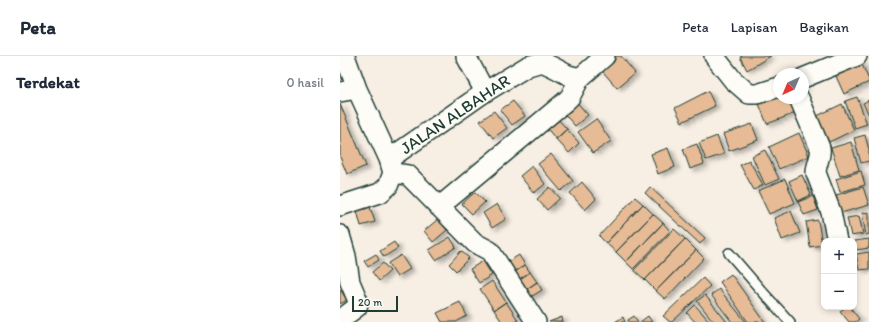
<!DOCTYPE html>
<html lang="id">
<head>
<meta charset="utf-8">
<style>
  :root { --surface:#fff; --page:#f6f6f7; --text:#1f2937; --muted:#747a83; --line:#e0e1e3 }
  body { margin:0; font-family:Itim,sans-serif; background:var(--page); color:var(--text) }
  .controls { position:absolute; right:12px; bottom:12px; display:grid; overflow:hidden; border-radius:8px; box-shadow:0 2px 6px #0003 }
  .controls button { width:36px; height:36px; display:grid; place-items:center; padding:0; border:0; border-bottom:1px solid var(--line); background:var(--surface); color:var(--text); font:20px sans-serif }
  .compass { position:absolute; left:433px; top:12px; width:36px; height:36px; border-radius:50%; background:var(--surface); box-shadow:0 2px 6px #0003; rotate:224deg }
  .scale { position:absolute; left:12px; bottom:10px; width:46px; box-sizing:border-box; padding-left:4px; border:2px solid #1f3d34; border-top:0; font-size:11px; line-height:14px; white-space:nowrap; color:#1f3d34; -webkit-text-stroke:3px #fdfcf7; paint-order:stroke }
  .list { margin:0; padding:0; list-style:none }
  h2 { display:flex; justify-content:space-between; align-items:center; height:52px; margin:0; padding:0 16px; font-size:17px }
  h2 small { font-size:13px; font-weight:400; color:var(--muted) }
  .map { position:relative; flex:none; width:529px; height:266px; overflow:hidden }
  header { display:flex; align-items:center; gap:24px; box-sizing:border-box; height:56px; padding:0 20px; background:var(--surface); border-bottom:1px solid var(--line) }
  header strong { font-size:19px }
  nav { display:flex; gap:22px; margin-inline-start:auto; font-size:14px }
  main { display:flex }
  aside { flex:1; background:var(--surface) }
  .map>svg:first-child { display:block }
  .building { fill:#e6bb96; stroke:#1f3d34; filter:url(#shadow) }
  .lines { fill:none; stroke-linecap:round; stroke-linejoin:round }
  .service-casing { stroke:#1f3d34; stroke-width:12 }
  .minor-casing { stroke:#1f3d34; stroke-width:22 }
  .service { stroke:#fdfcf7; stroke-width:9 }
  .minor { stroke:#fdfcf7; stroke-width:19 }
  .labels { text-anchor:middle; stroke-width:3.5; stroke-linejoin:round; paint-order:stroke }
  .street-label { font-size:17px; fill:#1f3d34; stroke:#fdfcf7 }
</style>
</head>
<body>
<header>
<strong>Peta</strong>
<nav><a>Peta</a><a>Lapisan</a><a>Bagikan</a></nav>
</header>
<main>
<aside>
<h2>Terdekat<small>0 hasil</small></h2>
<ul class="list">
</ul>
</aside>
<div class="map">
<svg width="529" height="266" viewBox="0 0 529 266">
  <defs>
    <filter id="shadow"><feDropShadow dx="4.5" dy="2.5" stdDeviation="2" flood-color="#0004"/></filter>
  </defs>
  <rect width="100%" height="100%" fill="#f8efe4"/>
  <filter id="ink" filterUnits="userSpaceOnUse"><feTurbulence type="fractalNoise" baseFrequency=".025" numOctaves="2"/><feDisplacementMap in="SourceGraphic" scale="8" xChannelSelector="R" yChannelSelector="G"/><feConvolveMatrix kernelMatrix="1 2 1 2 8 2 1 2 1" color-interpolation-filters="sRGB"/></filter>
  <g filter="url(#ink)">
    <path class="building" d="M 269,0 L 281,0 L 295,17 L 277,32 L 258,10 Z
      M 402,0 L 431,0 L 407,14 L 400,1 Z
      M 520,4 L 529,24 L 529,26 L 504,38 L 494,16 Z
      M 368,35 L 375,50 L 342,66 L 335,52 Z
      M 439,40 L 439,42 L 453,42 L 458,56 L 427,68 L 419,48 Z
      M 517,41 L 527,68 L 515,72 L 505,45 Z
      M 234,43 L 248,59 L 235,70 L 221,54 Z
      M 529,44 L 529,59 L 523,47 Z
      M 173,45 L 185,60 L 172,69 L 160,54 Z
      M 0,48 L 26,110 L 7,118 L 0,101 Z
      M 502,48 L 514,74 L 489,86 L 477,60 Z
      M 154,55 L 167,72 L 153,82 L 140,65 Z
      M 214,59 L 227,73 L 216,83 L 204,69 Z
      M 256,63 L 271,85 L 253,97 L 238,76 Z
      M 412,68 L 418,84 L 389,95 L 383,78 Z
      M 227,73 L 239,87 L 229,97 L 216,83 Z
      M 459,77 L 469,100 L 439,113 L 429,91 Z
      M 525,79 L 529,94 L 529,105 L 521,107 L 514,82 Z
      M 377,80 L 384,98 L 366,104 L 359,87 Z
      M 511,86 L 519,114 L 500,120 L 491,92 Z
      M 357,88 L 364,108 L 350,113 L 343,93 Z
      M 328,92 L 335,111 L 318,118 L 311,98 Z
      M 425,94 L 439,123 L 425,129 L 412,100 Z
      M 211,98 L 233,125 L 221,135 L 198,108 Z
      M 409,104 L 423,129 L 414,134 L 400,109 Z
      M 192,110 L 205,128 L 194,137 L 180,120 Z
      M 521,115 L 525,129 L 500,136 L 496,123 Z
      M 462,119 L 471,139 L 458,145 L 449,125 Z
      M 445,123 L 455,147 L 429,158 L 418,135 Z
      M 242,126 L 256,143 L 245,154 L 230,137 Z
      M 210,131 L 220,142 L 207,154 L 197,143 Z
      M 310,131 L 365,182 L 360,188 L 305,137 Z
      M 523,131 L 529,149 L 501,157 L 496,139 Z
      M 135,136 L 145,146 L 132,158 L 122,148 Z
      M 473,140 L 478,154 L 464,159 L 458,146 Z
      M 295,141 L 303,148 L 266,187 L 259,180 Z
      M 157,148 L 166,163 L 152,172 L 143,157 Z
      M 303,148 L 313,158 L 276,196 L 266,187 Z
      M 30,151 L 35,166 L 21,170 L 17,155 Z
      M 451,155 L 460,177 L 442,184 L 434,162 Z
      M 529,156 L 529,178 L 526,179 L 522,157 Z
      M 313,158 L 323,167 L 286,206 L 276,196 Z
      M 519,160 L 523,178 L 511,180 L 507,162 Z
      M 98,163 L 107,174 L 93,186 L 84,175 Z
      M 478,164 L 482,189 L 470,191 L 466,166 Z
      M 323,167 L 330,175 L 293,213 L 286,206 Z
      M 334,173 L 345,183 L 305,224 L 294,214 Z
      M 110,181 L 116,191 L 96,204 L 89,194 Z
      M 345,183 L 356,194 L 316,235 L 305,224 Z
      M 529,183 L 529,192 L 516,194 L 514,185 Z
      M 54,186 L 58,192 L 44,201 L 40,195 Z
      M 356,194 L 364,202 L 325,243 L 316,235 Z
      M 121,195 L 129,202 L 116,215 L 109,208 Z
      M 529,196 L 529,213 L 519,214 L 516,198 Z
      M 36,198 L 39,204 L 28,211 L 24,205 Z
      M 61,199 L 70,213 L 57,221 L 48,207 Z
      M 179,199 L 185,209 L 172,218 L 166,207 Z
      M 143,205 L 152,219 L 139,227 L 130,213 Z
      M 43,207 L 50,215 L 39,225 L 32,216 Z
      M 185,209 L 190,216 L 177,225 L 172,218 Z
      M 190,216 L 197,226 L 184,235 L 177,225 Z
      M 391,218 L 425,266 L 408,266 L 380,226 Z
      M 363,222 L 370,230 L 332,266 L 330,266 L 323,260 Z
      M 152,225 L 166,246 L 154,254 L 140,233 Z
      M 197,226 L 202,234 L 189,242 L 184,235 Z
      M 0,233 L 7,244 L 0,248 Z
      M 379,233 L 406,266 L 392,266 L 371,239 Z
      M 365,239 L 387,266 L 374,266 L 357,245 Z
      M 120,246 L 127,260 L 116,266 L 102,266 L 97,257 Z
      M 166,246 L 178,264 L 174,266 L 162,266 L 154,254 Z
      M 355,249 L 370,266 L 355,266 L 347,257 Z
      M 506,251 L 510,251 L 519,263 L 515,266 L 509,266 L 500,255 Z
      M 294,260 L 298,266 L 289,266 L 288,264 Z
      M 308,260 L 312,266 L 300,266 Z
      M 222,261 L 223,266 L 209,266 Z
      M 283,261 L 285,266 L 275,266 Z"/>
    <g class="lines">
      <defs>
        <path id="service" d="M 389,197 L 420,233 L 450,266"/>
        <path id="minor" d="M 126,0 L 145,36
          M 374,0 L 393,24 L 409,38 L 417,38 L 439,31
          M 463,22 L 517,0
          M 0,36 L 17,33
          M 459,42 L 480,92 C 482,101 476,107 476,117 L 491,156 L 497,185
          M 49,103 L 145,36 L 188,10 L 202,6 L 213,11 L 228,19 L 240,22 L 265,0
          M 53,117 L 68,119 L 135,187 L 150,195 L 196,266
          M 0,150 L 40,137 L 48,130 L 53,117 L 49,103 L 17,33 L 5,0
          M 99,151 L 226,45 L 230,41 L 240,22
          M 0,179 L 6,200 L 10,226 L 18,245 L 18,248 L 17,251 L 0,264"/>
      </defs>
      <use href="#service" class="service-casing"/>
      <use href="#minor" class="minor-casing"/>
      <use href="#service" class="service"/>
      <use href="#minor" class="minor"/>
    </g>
  </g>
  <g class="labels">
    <g class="street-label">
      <text transform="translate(115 58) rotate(-34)" y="6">JALAN ALBAHAR</text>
    </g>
  </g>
</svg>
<div class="controls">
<button>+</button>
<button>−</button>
</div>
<svg class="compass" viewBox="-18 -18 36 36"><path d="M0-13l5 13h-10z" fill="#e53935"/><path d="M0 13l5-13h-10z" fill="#747a83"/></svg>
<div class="scale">20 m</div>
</div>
</main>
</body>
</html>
